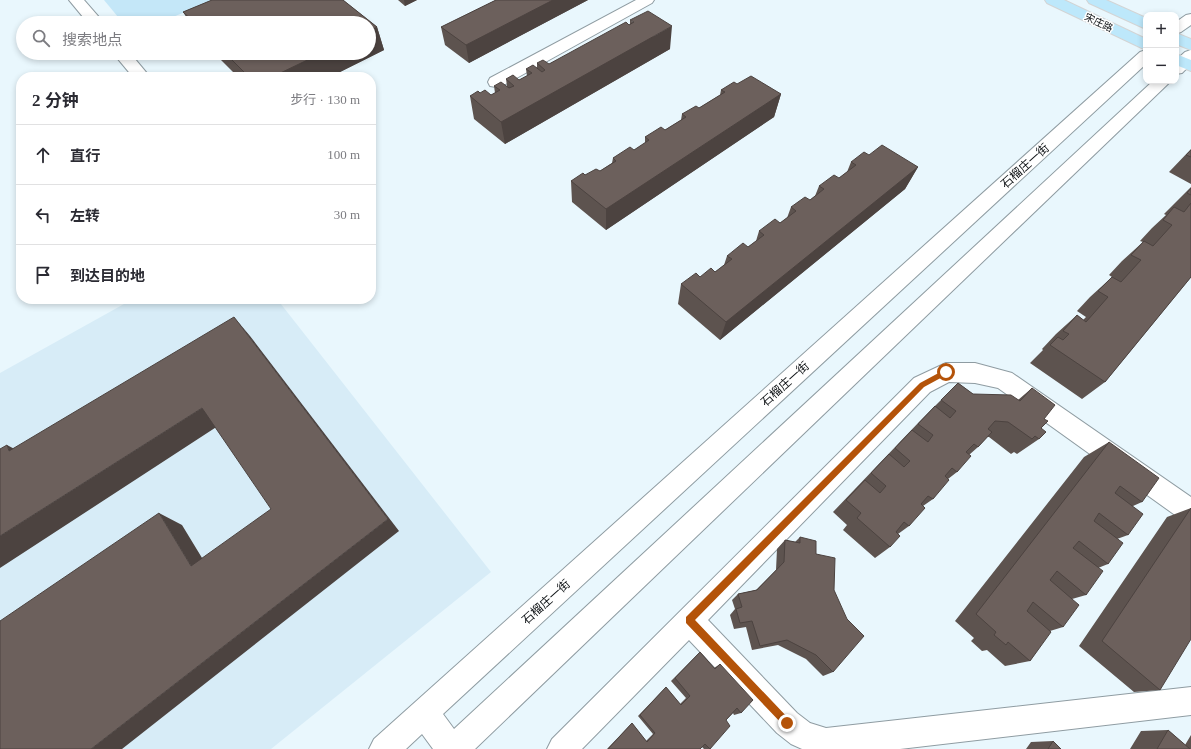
<!DOCTYPE html>
<html lang="zh">
<head>
<meta charset="utf-8">
<style>
  :root { --surface:#fff; --page:#f7f7f7; --text:#2b2b33; --muted:#7c7c81; --line:#e1e1e2 }
  body { margin:0; font-family:"Times New Roman","Noto Sans SC",serif; background:var(--page); color:var(--text) }
  .controls { position:absolute; right:12px; top:12px; display:grid; overflow:hidden; border-radius:8px; box-shadow:0 2px 6px #0003 }
  .controls button { width:36px; height:36px; display:grid; place-items:center; padding:0; border:0; border-bottom:1px solid var(--line); background:var(--surface); color:var(--text); font:20px sans-serif }
  .stop { position:absolute; width:12px; height:12px; margin:-9px; border:3px solid #b45309; border-radius:50%; background:#fff }
  .stop.end { background:#b45309; border-color:#fff; box-shadow:0 1px 4px #0008 }
  .list { margin:0; padding:0; list-style:none }
  h2 { display:flex; justify-content:space-between; align-items:center; height:52px; margin:0; padding:0 16px; font-size:17px }
  h2 small { font-size:13px; font-weight:400; color:var(--muted) }
  .list li { display:grid; grid-template-columns:26px 1fr auto; gap:12px; align-items:center; box-sizing:border-box; height:60px; padding:0 16px; border-top:1px solid var(--line) }
  .list b { display:block; font-size:15px; white-space:nowrap }
  .list em { font-size:13px; font-style:normal; color:var(--muted) }
  .icon { flex:none; width:22px; height:22px; fill:none; stroke:currentColor; stroke-width:2; stroke-linecap:round; stroke-linejoin:round }
  .map { position:relative; flex:none; width:1191px; height:749px; overflow:hidden }
  .search { position:absolute; background:var(--surface); box-shadow:0 2px 6px #0003; left:16px; top:16px; width:360px; height:44px; display:flex; align-items:center; gap:10px; box-sizing:border-box; padding:0 14px; border-radius:22px; color:var(--muted); font-size:15px }
  .panel { position:absolute; background:var(--surface); box-shadow:0 2px 6px #0003; left:16px; top:72px; width:360px; height:232px; border-radius:16px }
  .map>svg:first-child { display:block }
  .built { fill:#d7ecf7 }
  .green { fill:#c4e7f8 }
  .lines { fill:none; stroke-linecap:round; stroke-linejoin:round }
  .minor-casing { stroke:#8f9ca2; stroke-width:2 }
  .major-casing { stroke:#d3d4d4; stroke-width:2 }
  .minor { fill:#fff; fill-rule:evenodd }
  .major { fill:#bde8fb; fill-rule:evenodd }
  .wall { fill:#5d534f }
  .shaded-wall { fill:#4c4340 }
  .building { fill:#6c605c; stroke:#4c4340 }
  .route { fill:#b45309 }
  .labels { text-anchor:middle; stroke-width:3; stroke-linejoin:round; paint-order:stroke }
  .far-street-label { font-size:10px; fill:#0b0f12; stroke:#fff }
  .street-label { font-size:12px; fill:#0b0f12; stroke:#fff }
</style>
</head>
<body>
<div class="map">
<svg width="1191" height="749" viewBox="0 0 1191 749">
  <rect width="100%" height="100%" fill="#e9f7fd"/>
  <path class="built" d="M 133,299 L 277,299 L 491,572 L 271,749 L 0,749 L 0,373 Z"/>
  <path class="green" d="M 104,0 L 215,0 L 158,23 L 123,23 Z"/>
  <g class="lines">
    <defs>
      <path id="minor" d="M 69,0 L 84,0 L 104,23 L 88,23 Z
        M 636,0 L 654,0 L 652,3 L 502,86 L 496,87 L 490,86 L 488,82 L 490,78 Z
        M 1191,14 L 1191,25 L 1181,32 L 1176,34 L 1176,22 L 1186,15 Z
        M 1146,50 L 1146,64 L 443,714 L 454,729 L 1153,81 L 1171,81 L 475,749 L 433,749 L 422,734 L 406,749 L 369,749 L 374,739 L 1140,52 Z
        M 1191,50 L 1191,64 L 1182,73 L 1176,74 L 1176,60 L 1185,52 Z
        M 113,53 L 130,53 L 150,77 L 133,77 Z
        M 946,363 L 975,363 L 1012,373 L 1191,497 L 1191,524 L 1182,520 L 998,388 L 975,383 L 949,382 L 930,392 L 708,620 L 797,713 L 810,723 L 826,728 L 1191,687 L 1191,715 L 900,749 L 802,749 L 791,744 L 777,733 L 689,640 L 582,749 L 547,749 L 552,739 L 914,378 Z"/>
      <path id="major" d="M 1045,0 L 1064,0 L 1146,39 L 1146,50 L 1047,3 Z
        M 1087,0 L 1106,0 L 1146,18 L 1146,29 L 1089,3 Z
        M 1176,33 L 1191,39 L 1191,50 L 1176,44 Z
        M 1176,54 L 1191,60 L 1191,71 L 1176,65 Z"/>
    </defs>
    <use href="#minor" class="minor-casing"/>
    <use href="#major" class="major-casing"/>
    <use href="#minor" class="minor"/>
    <use href="#major" class="major"/>
  </g>
  <path class="wall" d="M 212,0 L 343,0 L 377,27 L 384,50 L 330,77 L 238,77 L 214,53 L 369,53 L 369,23 L 190,23 L 183,12 Z
    M 398,0 L 417,0 L 405,6 Z
    M 496,0 L 588,0 L 469,63 L 445,45 L 441,27 Z
    M 630,20 L 670,49 L 505,144 L 474,119 L 470,96 L 480,93 L 491,95 L 495,93 L 494,86 L 507,86 L 506,79 L 519,80 L 527,76 L 526,69 L 537,68 L 537,63 L 549,64 L 629,25 L 630,24 Z
    M 737,84 L 781,94 L 774,117 L 606,230 L 572,202 L 571,181 L 585,175 L 600,171 L 612,163 L 613,158 L 634,150 L 645,143 L 645,137 L 665,130 L 681,120 L 682,114 L 699,108 L 720,95 L 721,90 Z
    M 1191,149 L 1191,184 L 1169,172 Z
    M 869,155 L 918,167 L 905,189 L 720,340 L 678,304 L 681,284 L 700,277 L 715,272 L 724,265 L 727,256 L 748,247 L 756,241 L 759,231 L 780,223 L 787,218 L 791,207 L 810,200 L 815,196 L 819,186 L 839,178 L 847,172 L 851,162 Z
    M 1191,187 L 1191,277 L 1105,382 L 1082,399 L 1030,363 L 1043,350 L 1042,349 L 1056,334 L 1077,315 L 1083,320 L 1086,317 L 1077,311 L 1090,297 L 1112,277 L 1118,281 L 1109,275 L 1122,261 L 1143,242 L 1140,241 L 1152,228 L 1166,215 L 1164,214 Z
    M 958,383 L 973,394 L 1018,400 L 1032,388 L 1044,419 L 1039,439 L 1017,454 L 1014,452 L 1011,454 L 989,437 L 987,437 L 978,447 L 969,455 L 957,472 L 948,479 L 933,499 L 923,506 L 909,526 L 898,534 L 890,547 L 875,558 L 843,530 L 847,525 L 833,512 L 919,422 Z
    M 1109,442 L 1142,502 L 1133,506 L 1128,535 L 1117,539 L 1108,564 L 1098,568 L 1086,595 L 1072,599 L 1063,627 L 1050,631 L 1030,661 L 1005,666 L 987,650 L 982,651 L 971,641 L 974,638 L 955,621 L 1084,457 Z
    M 1191,508 L 1160,690 L 1134,692 L 1079,646 L 1167,517 Z
    M 800,537 L 816,554 L 834,590 L 833,672 L 823,676 L 806,659 L 778,645 L 752,650 L 746,627 L 734,629 L 730,615 L 735,609 L 732,600 L 738,594 L 756,590 L 776,570 L 777,549 L 785,540 L 795,542 Z
    M 700,652 L 714,668 L 720,664 L 741,713 L 734,715 L 733,713 L 726,720 L 710,749 L 704,749 L 702,747 L 700,749 L 607,749 L 632,723 L 646,741 L 653,734 L 638,716 L 666,687 L 680,704 L 686,698 L 671,681 Z
    M 1168,730 L 1185,745 L 1191,735 L 1191,749 L 1130,749 L 1141,731 Z
    M 1053,741 L 1061,749 L 1026,749 L 1031,742 Z"/>
  <path class="shaded-wall" d="M 404,0 L 417,0 L 405,6 Z
    M 553,0 L 588,0 L 469,63 L 466,45 Z
    M 672,26 L 670,49 L 505,144 L 501,122 Z
    M 377,27 L 384,50 L 330,77 L 272,77 L 322,53 L 369,53 L 369,31 Z
    M 781,94 L 774,117 L 606,230 L 606,209 Z
    M 918,167 L 905,189 L 720,340 L 726,322 Z
    M 234,317 L 250,336 L 399,531 L 122,749 L 91,749 L 388,519 Z
    M 202,408 L 221,424 L 0,568 L 0,536 Z
    M 7,445 L 35,460 L 9,451 Z
    M 159,513 L 182,525 L 213,576 L 191,566 Z"/>
  <path class="building" d="M 212,0 L 343,0 L 377,27 L 369,31 L 369,23 L 195,23 L 183,12 Z
    M 496,0 L 553,0 L 466,45 L 441,27 Z
    M 648,11 L 672,26 L 501,122 L 470,96 L 478,91 L 480,93 L 485,90 L 491,95 L 500,90 L 494,86 L 501,82 L 509,88 L 514,86 L 506,79 L 513,75 L 519,80 L 532,73 L 526,69 L 533,65 L 542,72 L 545,70 L 537,63 L 543,60 L 549,64 L 626,22 L 629,25 L 634,22 L 630,20 Z
    M 225,53 L 322,53 L 272,77 L 249,77 Z
    M 751,76 L 781,94 L 606,209 L 571,181 L 583,173 L 585,175 L 596,169 L 600,171 L 616,161 L 613,158 L 630,147 L 634,150 L 649,140 L 645,137 L 661,127 L 665,130 L 686,117 L 682,114 L 696,106 L 699,108 L 725,92 L 721,90 L 734,82 L 737,84 Z
    M 882,145 L 918,167 L 726,322 L 681,284 L 696,273 L 700,277 L 711,268 L 715,272 L 732,259 L 727,256 L 743,243 L 748,247 L 764,235 L 759,231 L 775,219 L 780,223 L 796,211 L 791,207 L 805,197 L 810,200 L 824,189 L 819,186 L 834,175 L 839,178 L 856,165 L 851,162 L 864,152 L 869,155 Z
    M 1191,150 L 1191,157 L 1186,155 Z
    M 1191,188 L 1191,195 L 1187,193 Z
    M 1191,203 L 1191,277 L 1105,382 L 1050,345 L 1058,337 L 1063,340 L 1069,334 L 1063,331 L 1077,315 L 1086,322 L 1108,297 L 1098,291 L 1112,277 L 1121,282 L 1141,260 L 1131,255 L 1144,241 L 1153,246 L 1172,225 L 1163,220 L 1174,207 L 1184,212 Z
    M 234,317 L 388,519 L 91,749 L 0,749 L 0,621 L 159,513 L 191,566 L 271,509 L 202,408 L 0,536 L 0,449 L 7,445 L 9,451 Z
    M 958,383 L 973,394 L 1011,395 L 1020,401 L 1032,388 L 1055,405 L 1044,419 L 1048,421 L 1041,428 L 1046,432 L 1039,439 L 1035,436 L 1032,439 L 1008,422 L 995,421 L 988,429 L 992,432 L 978,447 L 974,444 L 966,452 L 971,456 L 957,472 L 952,468 L 945,476 L 949,480 L 933,499 L 928,496 L 921,504 L 925,508 L 909,526 L 904,522 L 896,532 L 900,536 L 890,547 L 857,518 L 861,513 L 846,500 L 865,480 L 880,493 L 886,486 L 871,473 L 889,454 L 904,467 L 910,461 L 895,448 L 912,430 L 928,442 L 933,435 L 918,424 L 935,406 L 950,418 L 956,411 L 941,400 Z
    M 1109,442 L 1159,478 L 1142,502 L 1120,486 L 1115,493 L 1143,514 L 1128,535 L 1099,513 L 1094,521 L 1123,543 L 1108,564 L 1079,541 L 1073,548 L 1103,571 L 1086,595 L 1057,571 L 1050,580 L 1079,605 L 1063,627 L 1033,602 L 1027,611 L 1051,632 L 1030,661 L 1008,642 L 1006,645 L 994,635 L 996,632 L 976,614 Z
    M 1191,508 L 1191,639 L 1160,690 L 1102,641 Z
    M 800,537 L 816,541 L 816,554 L 835,558 L 834,590 L 847,619 L 864,636 L 833,672 L 816,655 L 787,640 L 760,646 L 752,621 L 740,623 L 736,609 L 742,607 L 738,594 L 757,590 L 784,562 L 785,540 L 800,543 Z
    M 700,652 L 715,669 L 720,664 L 753,700 L 741,713 L 737,708 L 726,720 L 730,726 L 710,749 L 705,744 L 700,749 L 608,749 L 632,723 L 647,742 L 655,733 L 640,715 L 666,687 L 681,705 L 690,696 L 675,678 Z
    M 1168,730 L 1190,749 L 1157,749 Z
    M 1053,741 L 1061,749 L 1048,749 Z"/>
  <path class="route" d="M 946,369 L 949,372 L 948,374 L 924,387 L 695,620 L 790,720 L 792,723 L 790,726 L 787,727 L 784,726 L 686,623 L 686,617 L 920,383 Z"/>
  <g class="labels">
    <g class="far-street-label">
      <text transform="translate(1099 22) rotate(25)" y="4">宋庄路</text>
    </g>
    <g class="street-label">
      <text transform="translate(1025 166) rotate(-42)" y="4">石榴庄一街</text>
      <text transform="translate(785 384) rotate(-42)" y="4">石榴庄一街</text>
      <text transform="translate(546 602) rotate(-42)" y="4">石榴庄一街</text>
    </g>
  </g>
</svg>
<div class="controls">
<button>+</button>
<button>−</button>
</div>
<div class="stop" style="left:946px;top:372px"></div>
<div class="stop end" style="left:787px;top:723px"></div>
<div class="search"><svg class="icon" aria-label="search" viewBox="0 0 24 24"><circle cx="10" cy="10" r="6"/><path d="M15 15l6 6"/></svg>搜索地点</div>
<section class="panel">
<h2>2 分钟<small>步行 · 130 m</small></h2>
<ul class="list">
<li><svg class="icon" aria-label="ahead" viewBox="0 0 24 24"><path d="M12 20V5M6 11l6-6 6 6"/></svg><div><b>直行</b></div><em>100 m</em></li>
<li><svg class="icon" aria-label="left" viewBox="0 0 24 24"><path d="M17 20v-9H6M10 6l-5 5 5 5"/></svg><div><b>左转</b></div><em>30 m</em></li>
<li><svg class="icon" aria-label="arrive" viewBox="0 0 24 24"><path d="M6 21V4h12l-3 4 3 4H6"/></svg><div><b>到达目的地</b></div></li>
</ul>
</section>
</div>
</body>
</html>
